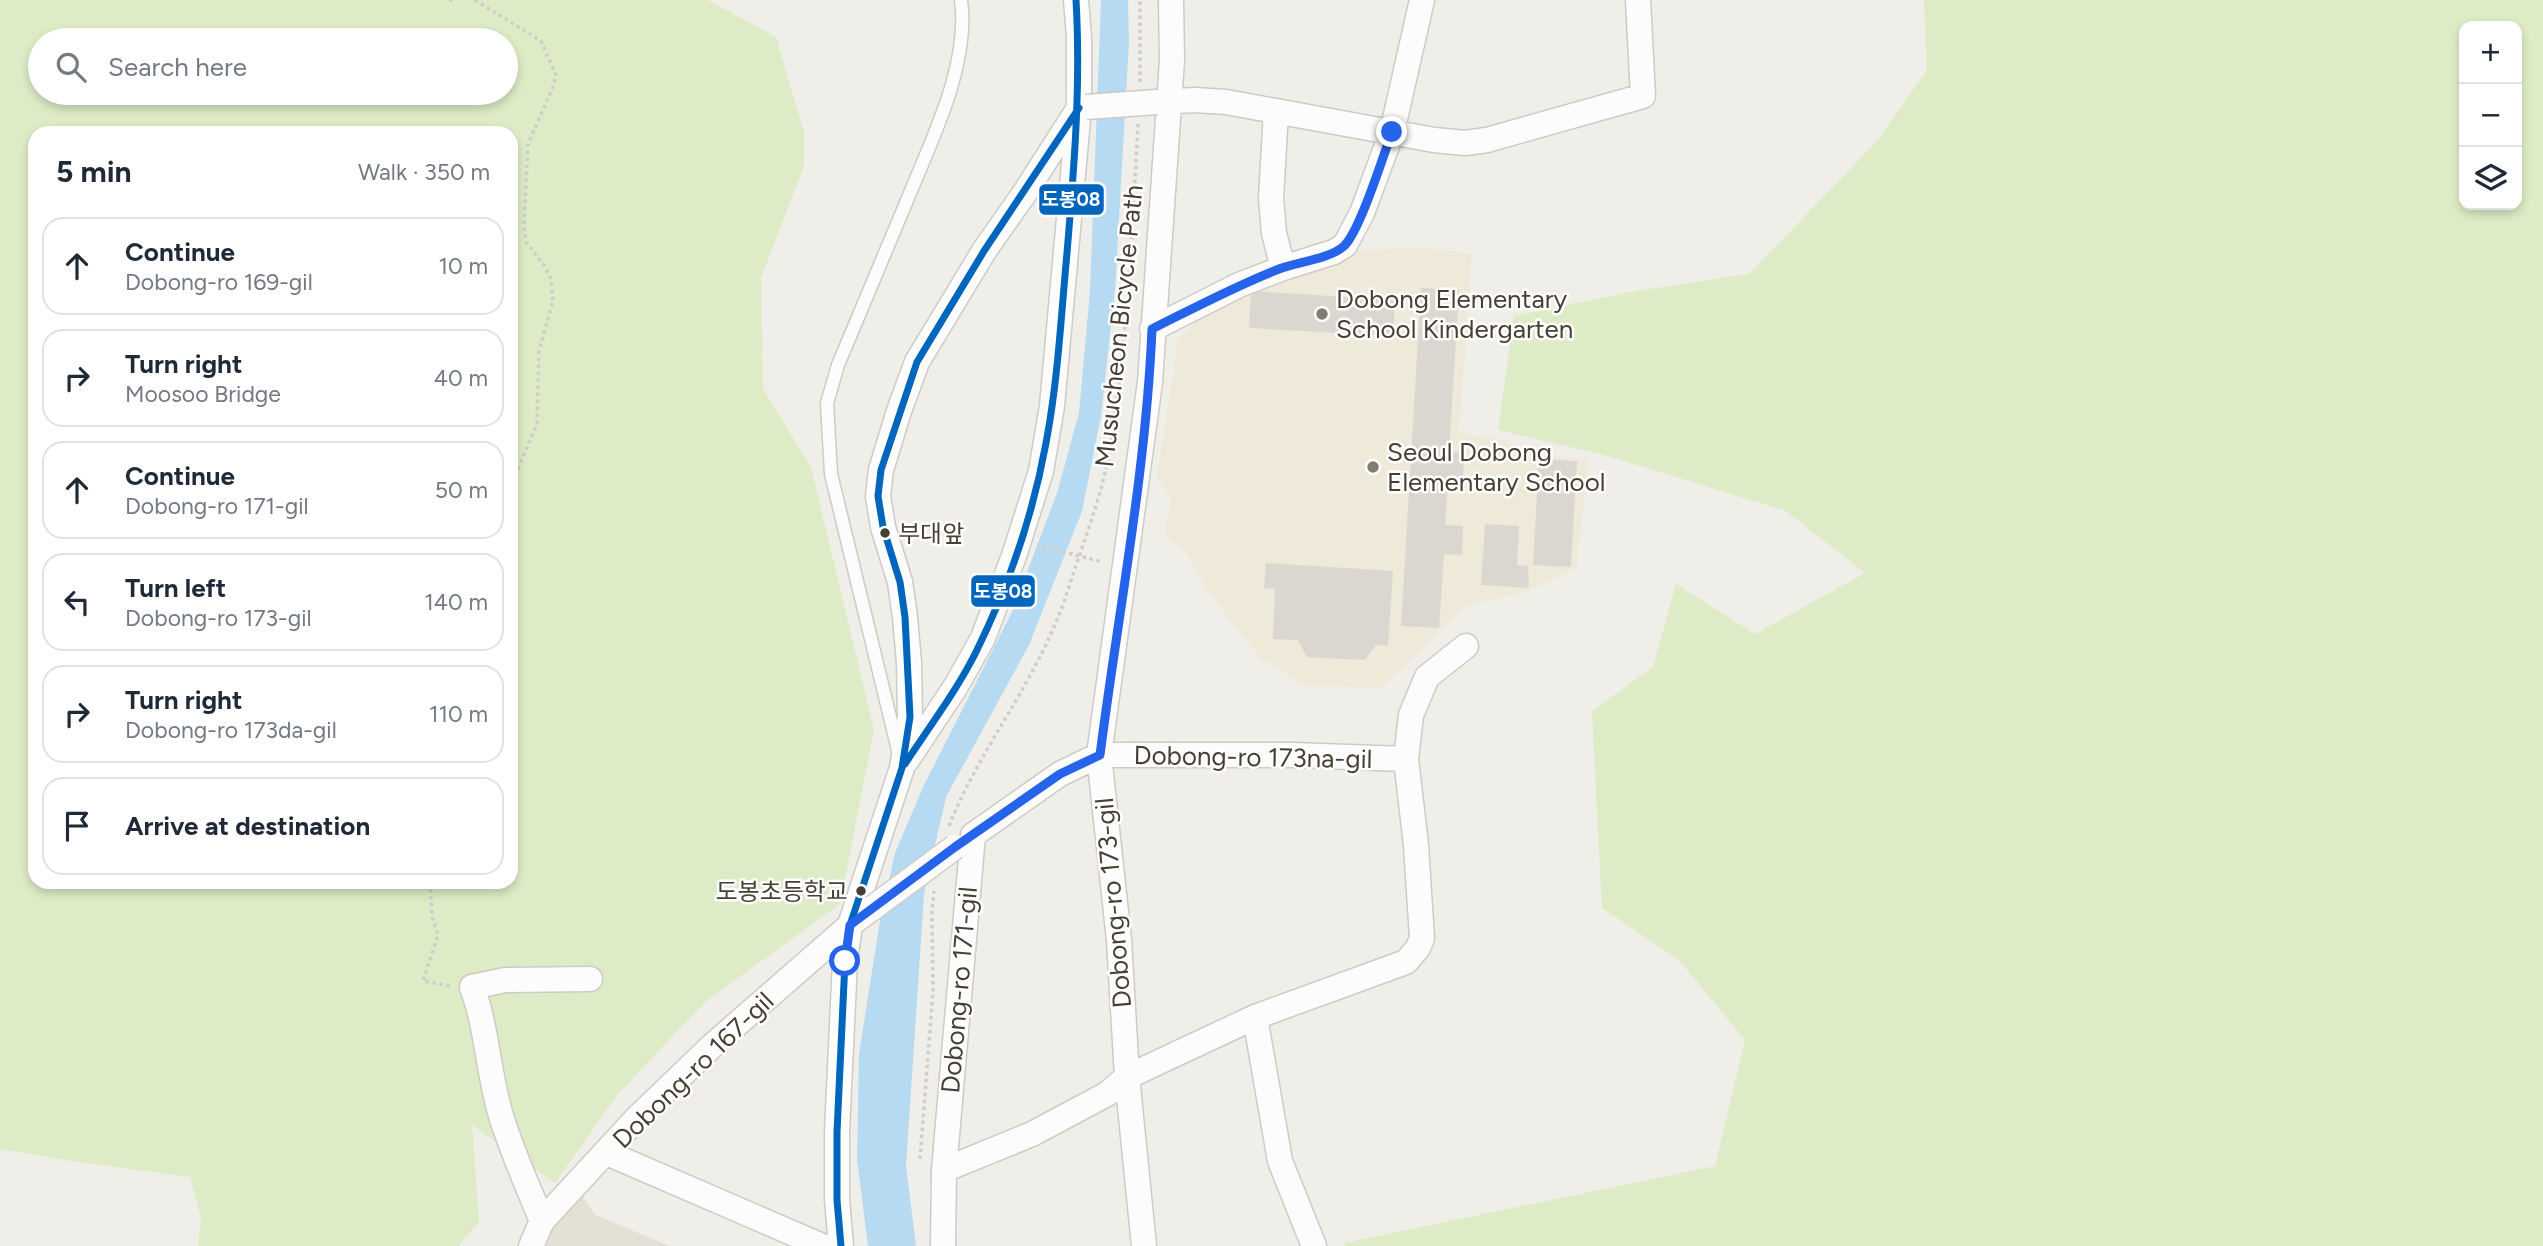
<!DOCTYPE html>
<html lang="en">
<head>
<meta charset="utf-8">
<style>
  :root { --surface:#fff; --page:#f2f2f3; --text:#1f2937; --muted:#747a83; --line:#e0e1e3 }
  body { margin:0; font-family:Figtree,"Noto Sans KR",sans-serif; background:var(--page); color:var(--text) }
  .controls { position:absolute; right:21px; top:21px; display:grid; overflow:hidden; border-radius:14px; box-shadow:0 4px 10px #0003 }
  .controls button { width:63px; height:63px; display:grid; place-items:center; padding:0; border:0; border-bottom:2px solid var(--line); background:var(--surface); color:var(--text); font:35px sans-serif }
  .stop { position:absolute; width:21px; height:21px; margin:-16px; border:5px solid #2563eb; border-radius:50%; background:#fff }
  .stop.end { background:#2563eb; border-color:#fff; box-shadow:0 2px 7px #0008 }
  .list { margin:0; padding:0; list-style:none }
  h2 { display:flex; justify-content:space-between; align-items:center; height:91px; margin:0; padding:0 28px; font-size:30px }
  h2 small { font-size:23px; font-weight:400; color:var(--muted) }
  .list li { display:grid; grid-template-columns:46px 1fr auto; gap:21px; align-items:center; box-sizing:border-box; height:98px; margin:0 14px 14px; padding:0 14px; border:2px solid var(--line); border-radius:21px }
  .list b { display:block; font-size:26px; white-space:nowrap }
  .list p { margin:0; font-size:23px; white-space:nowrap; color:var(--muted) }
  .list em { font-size:23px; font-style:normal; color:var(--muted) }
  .icon { flex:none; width:38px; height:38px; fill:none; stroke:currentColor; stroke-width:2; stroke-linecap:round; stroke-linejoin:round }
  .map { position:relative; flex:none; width:2543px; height:1246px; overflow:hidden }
  .search { position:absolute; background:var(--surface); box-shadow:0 4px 10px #0003; left:28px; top:28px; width:490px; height:77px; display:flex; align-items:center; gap:18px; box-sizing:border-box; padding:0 24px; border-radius:38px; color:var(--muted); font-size:26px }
  .panel { position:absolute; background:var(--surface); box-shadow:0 4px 10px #0003; left:28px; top:126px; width:490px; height:763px; border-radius:21px }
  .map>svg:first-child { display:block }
  .residential { fill:#e5e0d5 }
  .education { fill:#efe9d9 }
  .green { fill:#ddecc6; fill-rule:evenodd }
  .water { fill:#b5daf2 }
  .building { fill:#dad7d0 }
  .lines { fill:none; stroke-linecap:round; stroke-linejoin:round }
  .service-casing { stroke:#cecbc5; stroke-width:15 }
  .minor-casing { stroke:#cecbc5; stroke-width:27 }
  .path { stroke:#d1cec9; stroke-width:3.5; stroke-dasharray:3.5 3.5; stroke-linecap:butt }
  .service { stroke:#fdfcfc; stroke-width:12 }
  .minor { stroke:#fdfcfc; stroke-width:24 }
  .minor-bridge-casing { stroke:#cecbc5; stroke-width:27; stroke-linecap:butt }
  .minor-bridge { stroke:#fdfcfc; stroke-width:24 }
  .bus-1-casing { stroke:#fff; stroke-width:12 }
  .bus-1 { stroke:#0065bd; stroke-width:7 }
  .route { stroke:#2563eb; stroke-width:9 }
  .poi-dot { fill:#827c73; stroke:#fff; stroke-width:2.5 }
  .bus-dot { fill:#473f34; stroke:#fff; stroke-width:2.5 }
  .labels { text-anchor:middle; stroke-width:5; stroke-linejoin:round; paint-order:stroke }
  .bus-label { font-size:24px; fill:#473f34; stroke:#fff; text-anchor:start }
  .poi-label { font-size:26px; fill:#473f34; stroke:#fff; text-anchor:start }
  .street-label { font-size:26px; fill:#473f34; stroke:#fff }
  .line-badge { stroke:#fff; stroke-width:2.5 }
  .badge-label { font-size:19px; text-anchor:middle; font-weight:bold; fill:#fff }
</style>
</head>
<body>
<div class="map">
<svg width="2543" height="1246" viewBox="0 0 2543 1246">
  <rect width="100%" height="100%" fill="#f0eee8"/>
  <path class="residential" d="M 574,1183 L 595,1215 L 670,1246 L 535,1246 Z"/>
  <path class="education" d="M 1414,247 L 1472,253 L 1459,433 L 1502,440 L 1539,454 L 1588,459 L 1577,567 L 1526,592 L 1464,606 L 1381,688 L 1306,686 L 1260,658 L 1207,590 L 1185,551 L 1164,535 L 1171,499 L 1157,476 L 1178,340 L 1204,313 L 1258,280 L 1354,251 Z"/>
  <path class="green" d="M 0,0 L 708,0 L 776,37 L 804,132 L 804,166 L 761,278 L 763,389 L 811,467 L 874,730 L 840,904 L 705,1002 L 617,1095 L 555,1183 L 472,1125 L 479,1222 L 458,1246 L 198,1246 L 201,1218 L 190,1177 L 71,1161 L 0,1149 ZM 40,40 L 506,40 L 506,93 L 40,93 ZM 35,133 L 511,133 L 511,882 L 35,882 Z
    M 1924,0 L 2543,0 L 2543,1246 L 1346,1246 L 1344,1243 L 1715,1166 L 1745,1040 L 1679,960 L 1602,908 L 1592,711 L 1653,667 L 1676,584 L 1755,634 L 1865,573 L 1786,511 L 1608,456 L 1498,430 L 1514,316 L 1630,292 L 1749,274 L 1878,140 L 1927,70 ZM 2464,26 L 2517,26 L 2517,205 L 2464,205 Z"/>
  <path class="water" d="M 1101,0 L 1128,0 L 1129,41 L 1115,290 L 1101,416 L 1082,511 L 1029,645 L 946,797 L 924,894 L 906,1166 L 916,1246 L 868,1246 L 857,1159 L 859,1054 L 880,921 L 895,853 L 924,785 L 1012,612 L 1057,493 L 1079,413 L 1090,291 Z"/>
  <path class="building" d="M 1421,288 L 1459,290 L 1449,452 L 1464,453 L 1463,482 L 1448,481 L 1445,525 L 1463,526 L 1462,555 L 1444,554 L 1439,628 L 1401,626 Z
    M 1251,291 L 1395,300 L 1393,336 L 1249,328 Z
    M 1539,459 L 1577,461 L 1571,567 L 1533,565 Z
    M 1485,524 L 1519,526 L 1517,565 L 1528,566 L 1529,588 L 1481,585 Z
    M 1266,563 L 1393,571 L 1388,646 L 1376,645 L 1365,660 L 1307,657 L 1298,640 L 1273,639 L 1275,589 L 1264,588 Z"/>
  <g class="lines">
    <defs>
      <path id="service" d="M 898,750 L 831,474 L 827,403 L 838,365 C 861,309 885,254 908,198 C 932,139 970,64 961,0"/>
      <path id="minor" d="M 1157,102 L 1195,100 L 1226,102 L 1434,140 L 1465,143 L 1487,140 L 1643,96 L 1638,0
        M 1276,112 L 1271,198 L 1274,233 L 1283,268
        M 1152,329 L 1239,285 L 1283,268 L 1334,252 L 1345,245 L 1362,213 L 1392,132 L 1422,0
        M 907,760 L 956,686 L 983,638 L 1015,553 L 1041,471 L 1052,406 L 1079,108 L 1079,37 L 1076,0
        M 1255,1017 L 1280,1161 L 1314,1246
        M 607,1153 L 822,1246
        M 944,1170 L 1032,1134 L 1107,1094 L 1127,1077 L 1255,1017 L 1406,962 L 1418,948 L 1422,938 L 1416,845 L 1406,759 L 1411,715 L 1427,677 L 1466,646
        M 542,1221 C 528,1187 513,1154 502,1119 C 488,1076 488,1030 472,987 L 505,980 L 590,979
        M 531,1246 L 542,1221 L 637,1118 L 713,1045 L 855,921
        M 841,1246 L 837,1200 L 837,1132 L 845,961 L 850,925 L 902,768 L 910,717 L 909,663 L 905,617 L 900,582 L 883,527 L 878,496 L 881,470 L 899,411 L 917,362 L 984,251 L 1024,194 L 1079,108
        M 943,1246 L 944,1170 L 973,835 L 1060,774 L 1099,755 L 1292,755 L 1406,759
        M 1144,1246 L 1127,1077 L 1119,940 L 1099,755 L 1150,382 L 1172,60 L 1171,0"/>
    </defs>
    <use href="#service" class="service-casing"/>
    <use href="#minor" class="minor-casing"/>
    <path class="path" d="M 449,0 L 455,0
      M 475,0 L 541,41 L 556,75 L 553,87 L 528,144 L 524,225 L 526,242 L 544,265 L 551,279 L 553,301 L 539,351 L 537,424 L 511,485
      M 1140,82 L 1140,0
      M 1042,546 L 1102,562
      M 949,826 C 976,757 1024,697 1053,629 C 1064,605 1071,579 1080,554 C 1090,524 1101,494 1107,463 C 1127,352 1132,237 1138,124
      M 430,882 L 432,917 L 438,935 L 423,981 L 450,986
      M 920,1159 L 933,991 L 932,910 L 934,891"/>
    <use href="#service" class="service"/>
    <use href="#minor" class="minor"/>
    <defs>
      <path id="minor-bridge" d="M 1086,107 L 1157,102
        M 859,918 L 955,847"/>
    </defs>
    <use href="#minor-bridge" class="minor-bridge-casing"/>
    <use href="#minor-bridge" class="minor-bridge"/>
    <defs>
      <path id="bus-1" d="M 905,764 C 929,727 956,692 976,652 C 1008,587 1033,515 1046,443 C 1058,380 1061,316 1067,253 C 1074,169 1081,85 1076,0
        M 841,1246 L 837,1200 L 837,1132 L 845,961 L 850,925 L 902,768 L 910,717 L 905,617 L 900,582 L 883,527 L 878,496 L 881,470 L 917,362 L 984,251 L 1079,108"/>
    </defs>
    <use href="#bus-1" class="bus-1-casing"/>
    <use href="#bus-1" class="bus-1"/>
  </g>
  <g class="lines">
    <path class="route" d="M 845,961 L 850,925 L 955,847 L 1060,774 L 1100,755 C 1118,614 1146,472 1152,329 C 1194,308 1235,286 1279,269 C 1297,262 1330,259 1344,246 C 1360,231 1383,156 1392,132"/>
  </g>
  <g class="poi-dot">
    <circle cx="1322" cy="314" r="7"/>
    <circle cx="1373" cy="467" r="7"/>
  </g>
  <g class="bus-dot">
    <circle cx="885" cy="533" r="6"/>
    <circle cx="861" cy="891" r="6"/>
  </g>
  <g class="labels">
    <g class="bus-label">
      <text x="898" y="542">부대앞</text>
      <text x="848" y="900" text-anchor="end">도봉초등학교</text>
    </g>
    <g class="poi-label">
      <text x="1336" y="308">Dobong Elementary<tspan x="1336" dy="30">School Kindergarten</tspan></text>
      <text x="1387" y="461">Seoul Dobong<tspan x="1387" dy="30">Elementary School</tspan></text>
    </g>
    <g class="street-label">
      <text transform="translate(1119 326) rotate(-84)" y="9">Musucheon Bicycle Path</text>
      <text transform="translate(1253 757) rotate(1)" y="9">Dobong-ro 173na-gil</text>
      <text transform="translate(1113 903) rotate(-95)" y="9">Dobong-ro 173-gil</text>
      <text transform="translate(959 990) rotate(-85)" y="9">Dobong-ro 171-gil</text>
      <text transform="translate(693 1070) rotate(-44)" y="9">Dobong-ro 167-gil</text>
    </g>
  </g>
  <g class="line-badge">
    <rect x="1038" y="183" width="67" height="33" rx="7" fill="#0065bd"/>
    <rect x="970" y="574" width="66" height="34" rx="7" fill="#0065bd"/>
  </g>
  <g class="badge-label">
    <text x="1071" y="206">도봉08</text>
    <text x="1003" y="598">도봉08</text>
  </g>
</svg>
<div class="controls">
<button>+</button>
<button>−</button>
<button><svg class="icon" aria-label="layers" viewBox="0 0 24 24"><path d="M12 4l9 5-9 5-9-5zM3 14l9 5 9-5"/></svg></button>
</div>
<div class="stop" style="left:845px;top:961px"></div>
<div class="stop end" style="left:1392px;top:132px"></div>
<div class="search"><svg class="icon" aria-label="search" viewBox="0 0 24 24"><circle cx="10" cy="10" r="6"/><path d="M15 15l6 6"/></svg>Search here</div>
<section class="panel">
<h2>5 min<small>Walk · 350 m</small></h2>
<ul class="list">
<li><svg class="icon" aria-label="ahead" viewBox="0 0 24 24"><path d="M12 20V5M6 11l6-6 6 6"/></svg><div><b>Continue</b><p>Dobong-ro 169-gil</p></div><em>10 m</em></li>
<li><svg class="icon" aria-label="right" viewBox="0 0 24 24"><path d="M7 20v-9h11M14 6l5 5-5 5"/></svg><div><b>Turn right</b><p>Moosoo Bridge</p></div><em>40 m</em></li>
<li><svg class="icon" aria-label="ahead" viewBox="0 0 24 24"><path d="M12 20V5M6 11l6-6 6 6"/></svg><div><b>Continue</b><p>Dobong-ro 171-gil</p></div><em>50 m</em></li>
<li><svg class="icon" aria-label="left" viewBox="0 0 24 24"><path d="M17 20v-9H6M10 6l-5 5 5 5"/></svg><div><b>Turn left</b><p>Dobong-ro 173-gil</p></div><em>140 m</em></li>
<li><svg class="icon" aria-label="right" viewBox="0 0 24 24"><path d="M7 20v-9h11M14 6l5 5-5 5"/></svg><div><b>Turn right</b><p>Dobong-ro 173da-gil</p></div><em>110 m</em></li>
<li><svg class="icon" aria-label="arrive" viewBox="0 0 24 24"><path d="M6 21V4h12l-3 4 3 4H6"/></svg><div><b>Arrive at destination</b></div></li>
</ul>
</section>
</div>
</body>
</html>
